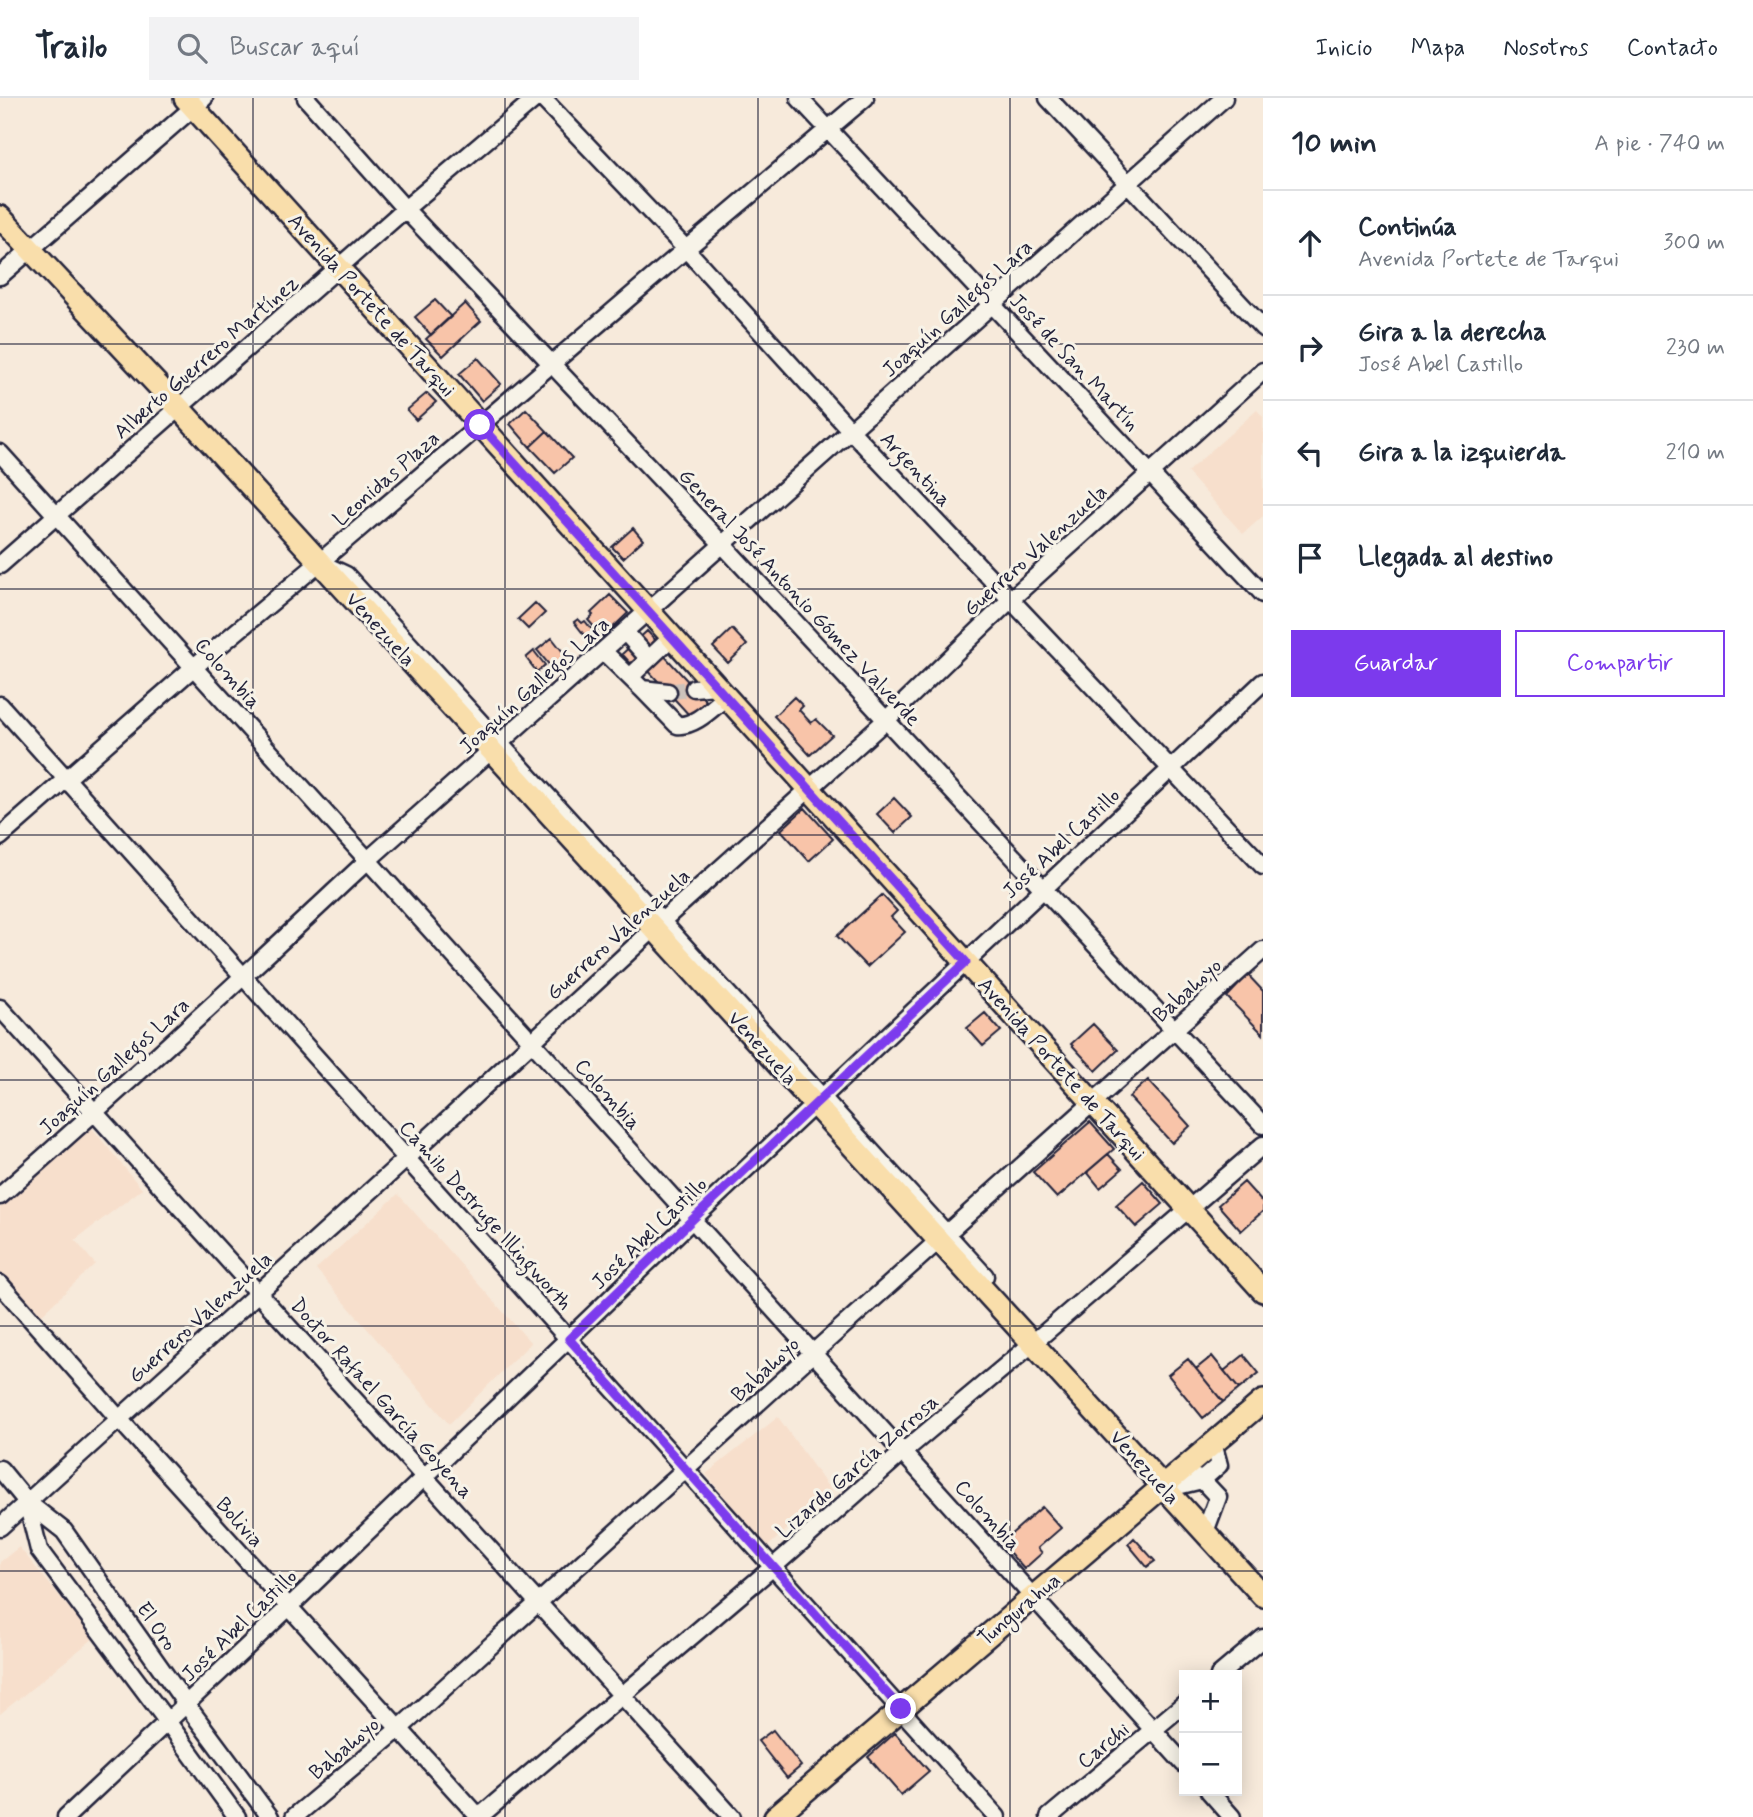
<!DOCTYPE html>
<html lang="es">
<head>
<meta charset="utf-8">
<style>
  :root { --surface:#fff; --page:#f2f2f3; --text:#1f2937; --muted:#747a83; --line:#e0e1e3; --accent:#7c3aed }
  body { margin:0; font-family:Mynerve,sans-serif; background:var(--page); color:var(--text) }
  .controls { position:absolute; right:21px; bottom:21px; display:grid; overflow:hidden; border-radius:0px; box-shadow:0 4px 18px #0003 }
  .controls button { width:63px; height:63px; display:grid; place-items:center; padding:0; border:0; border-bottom:2px solid var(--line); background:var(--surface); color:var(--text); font:35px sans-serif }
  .stop { position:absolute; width:21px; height:21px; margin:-16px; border:5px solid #7c3aed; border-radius:50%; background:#fff }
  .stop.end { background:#7c3aed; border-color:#fff; box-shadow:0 2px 7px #0008 }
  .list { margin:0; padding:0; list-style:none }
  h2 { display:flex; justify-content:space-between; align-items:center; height:91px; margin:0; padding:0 28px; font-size:30px }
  h2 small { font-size:23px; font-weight:400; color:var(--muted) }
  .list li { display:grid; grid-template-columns:46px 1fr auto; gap:21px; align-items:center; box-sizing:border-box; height:105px; padding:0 28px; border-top:2px solid var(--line) }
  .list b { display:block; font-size:26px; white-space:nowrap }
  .list p { margin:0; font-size:23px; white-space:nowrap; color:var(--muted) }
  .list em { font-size:23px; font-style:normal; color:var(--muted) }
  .actions { display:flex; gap:14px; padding:21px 28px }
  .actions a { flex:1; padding:16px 0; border:2px solid var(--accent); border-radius:0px; text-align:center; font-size:24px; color:var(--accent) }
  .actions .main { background:var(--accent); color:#fff }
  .icon { flex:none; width:38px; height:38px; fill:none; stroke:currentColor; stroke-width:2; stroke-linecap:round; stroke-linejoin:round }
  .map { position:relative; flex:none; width:1263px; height:1719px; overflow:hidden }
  header { display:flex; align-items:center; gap:42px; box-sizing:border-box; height:98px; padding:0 35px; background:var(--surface); border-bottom:2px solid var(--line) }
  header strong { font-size:33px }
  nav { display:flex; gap:38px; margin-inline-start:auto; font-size:24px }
  .search { width:490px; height:63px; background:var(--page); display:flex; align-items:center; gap:18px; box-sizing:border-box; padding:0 24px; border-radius:0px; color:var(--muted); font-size:26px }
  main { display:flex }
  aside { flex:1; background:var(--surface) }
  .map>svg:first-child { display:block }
  .built { fill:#f7dfcc }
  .building { fill:#f8c4a9; stroke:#22223b; stroke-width:2 }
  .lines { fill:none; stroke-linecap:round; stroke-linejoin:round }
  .minor-tunnel { stroke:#ccc2bb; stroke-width:16; stroke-dasharray:16 8; stroke-linecap:butt }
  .minor-casing { stroke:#22223b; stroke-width:21 }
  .major-casing { stroke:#22223b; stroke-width:26 }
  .minor { stroke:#f7f3e8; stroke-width:16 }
  .major { stroke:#f9deab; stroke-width:21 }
  .route { stroke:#7c3aed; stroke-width:9 }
  .grid { fill:none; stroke:#22223b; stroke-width:2; stroke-opacity:0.55 }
  .labels { text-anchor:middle; stroke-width:6; stroke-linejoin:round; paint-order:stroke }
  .street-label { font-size:21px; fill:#22223b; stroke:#f7f3e8 }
</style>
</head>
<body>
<header>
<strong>Trailo</strong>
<div class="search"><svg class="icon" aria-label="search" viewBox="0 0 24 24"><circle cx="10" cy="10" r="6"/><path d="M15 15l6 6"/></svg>Buscar aquí</div>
<nav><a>Inicio</a><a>Mapa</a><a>Nosotros</a><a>Contacto</a></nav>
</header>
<main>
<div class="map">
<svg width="1263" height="1719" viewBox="0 0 1263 1719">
  <rect width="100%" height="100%" fill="#f7eadb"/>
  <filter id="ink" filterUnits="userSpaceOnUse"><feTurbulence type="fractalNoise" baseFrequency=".0143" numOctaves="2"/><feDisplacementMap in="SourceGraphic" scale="14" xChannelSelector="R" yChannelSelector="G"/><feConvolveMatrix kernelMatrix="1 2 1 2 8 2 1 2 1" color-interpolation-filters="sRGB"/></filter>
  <g filter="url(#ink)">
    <path class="built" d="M 1257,312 L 1263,319 L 1263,418 L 1243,436 L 1187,374 Z
      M 91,1029 L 142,1091 L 75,1142 L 95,1166 L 38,1220 L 0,1175 L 0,1110 Z
      M 398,1096 L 531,1245 L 449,1326 L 316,1171 Z
      M 778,1319 L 831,1393 L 766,1450 L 706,1376 Z
      M 19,1449 L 94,1540 L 0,1616 L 0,1464 Z"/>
    <path class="building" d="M 435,202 L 451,219 L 431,237 L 415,219 Z
      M 465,205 L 481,223 L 443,258 L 426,241 Z
      M 478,260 L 501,286 L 482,303 L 459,276 Z
      M 427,295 L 436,304 L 416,322 L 407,312 Z
      M 526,311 L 547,333 L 530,349 L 510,326 Z
      M 547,333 L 572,360 L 555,375 L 530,349 Z
      M 633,430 L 643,442 L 623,460 L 612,449 Z
      M 610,497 L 628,515 L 603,539 L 588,522 L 593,517 L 591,515 Z
      M 535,505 L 545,515 L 528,531 L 518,521 Z
      M 578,521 L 582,525 L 585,523 L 596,537 L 589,543 L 574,524 Z
      M 732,531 L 747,547 L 728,565 L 713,549 Z
      M 647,533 L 660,547 L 635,570 L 622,556 Z
      M 552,540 L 570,563 L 555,574 L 537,552 Z
      M 534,553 L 545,567 L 537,574 L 526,560 Z
      M 661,554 L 706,603 L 690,618 L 645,569 Z
      M 794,599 L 803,608 L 799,612 L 811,625 L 816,621 L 832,637 L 810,657 L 774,618 Z
      M 894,700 L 912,719 L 895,735 L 877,716 Z
      M 805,710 L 833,741 L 809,763 L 781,732 Z
      M 882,797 L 897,813 L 891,819 L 905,834 L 867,869 L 837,838 Z
      M 1248,877 L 1263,893 L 1263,936 L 1227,899 Z
      M 985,915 L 1001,933 L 983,948 L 967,930 Z
      M 1093,926 L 1118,952 L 1096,973 L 1071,946 Z
      M 1148,982 L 1190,1028 L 1172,1045 L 1129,999 Z
      M 1090,1024 L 1114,1051 L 1057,1100 L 1033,1074 Z
      M 1108,1056 L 1122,1071 L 1100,1090 L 1087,1074 Z
      M 1143,1083 L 1163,1106 L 1136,1129 L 1116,1107 Z
      M 1244,1084 L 1263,1105 L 1263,1113 L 1241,1133 L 1218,1107 Z
      M 1244,1257 L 1259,1275 L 1239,1291 L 1224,1273 Z
      M 1212,1258 L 1239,1291 L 1223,1304 L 1196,1271 Z
      M 1188,1261 L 1223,1304 L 1203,1320 L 1168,1277 Z
      M 1042,1409 L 1061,1430 L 1038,1450 L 1042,1455 L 1024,1471 L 1001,1445 Z
      M 1134,1440 L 1155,1463 L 1147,1469 L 1128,1446 Z
      M 773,1632 L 801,1668 L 787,1680 L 758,1643 Z
      M 895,1635 L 929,1673 L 901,1697 L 868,1659 Z"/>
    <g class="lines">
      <path class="minor-tunnel" d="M 668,594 L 694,590"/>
      <defs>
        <path id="minor" d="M 306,0 L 405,111 L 723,447 L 1263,1027
          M 542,0 L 686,151 L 851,333 L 1263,768
          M 799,0 L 1263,496
          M 1048,0 L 1263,230
          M 0,178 L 204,0
          M 0,355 L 1184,1666
          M 0,467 L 405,111 L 536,0
          M 329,469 L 346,477 L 985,1178
          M 625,534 L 649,561
          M 603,553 L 642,591 L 668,594
          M 630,579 L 672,539
          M 694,590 L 716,588
          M 642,591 L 677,627 C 695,629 713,609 726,599
          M 0,607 L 997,1719
          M 0,739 L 194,569 L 320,464 L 686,151 L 865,0
          M 0,910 L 732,1719
          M 0,1098 C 125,988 247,876 368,762 L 1224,0
          M 0,1186 L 119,1321 L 479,1719
          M 0,1371 L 27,1404 L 64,1433 L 186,1606 L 270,1719
          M 1194,1379 L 1202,1382 L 1219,1367 L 1213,1345
          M 1165,1391 L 1202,1382 L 1218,1399 L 1205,1434
          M 27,1404 L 39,1452 L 167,1623 L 237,1719
          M 0,1429 L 407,1060 L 662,823 L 886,622 L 1010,502 L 1263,273
          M 1219,1577 L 1263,1540
          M 1209,1693 L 1232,1719
          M 66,1719 L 289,1509 L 693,1121 L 1263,584
          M 294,1719 L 400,1630 L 813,1255 L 1263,852
          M 479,1719 L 773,1469 L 903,1354 L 1033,1245 L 1263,1047
          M 1049,1719 L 1184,1606"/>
        <path id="major" d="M 185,0 L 1263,1193
          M 0,119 L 180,311 L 1263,1498
          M 775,1719 L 1263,1303"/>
      </defs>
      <use href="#minor" class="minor-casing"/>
      <use href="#major" class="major-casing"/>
      <use href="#minor" class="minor"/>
      <use href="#major" class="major"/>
    </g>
  </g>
  <g class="lines" filter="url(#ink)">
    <path class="route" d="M 480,327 L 966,864 L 693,1121 L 569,1241 L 901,1611"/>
  </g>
  <path class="grid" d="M 253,0 L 253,1719M 505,0 L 505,1719M 758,0 L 758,1719M 1010,0 L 1010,1719M 0,246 L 1263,246M 0,491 L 1263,491M 0,737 L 1263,737M 0,982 L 1263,982M 0,1228 L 1263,1228M 0,1473 L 1263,1473"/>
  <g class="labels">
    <g class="street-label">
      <text transform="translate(372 207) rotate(48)" y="7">Avenida Portete de Tarqui</text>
      <text transform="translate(957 210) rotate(-42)" y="7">Joaquín Gallegos Lara</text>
      <text transform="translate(206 259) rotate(-41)" y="7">Alberto Guerrero Martínez</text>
      <text transform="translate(1075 264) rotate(47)" y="7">José de San Martín</text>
      <text transform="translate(916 371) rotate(47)" y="7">Argentina</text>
      <text transform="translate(386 380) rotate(-41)" y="7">Leonidas Plaza</text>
      <text transform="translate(1035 452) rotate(-42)" y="7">Guerrero Valenzuela</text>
      <text transform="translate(800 499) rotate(47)" y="7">General José Antonio Gómez Valverde</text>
      <text transform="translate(381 531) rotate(48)" y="7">Venezuela</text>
      <text transform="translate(228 575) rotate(48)" y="7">Colombia</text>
      <text transform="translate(534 587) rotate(-42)" y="7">Joaquín Gallegos Lara</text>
      <text transform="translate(1061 745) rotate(-43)" y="7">José Abel Castillo</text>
      <text transform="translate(618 836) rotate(-42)" y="7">Guerrero Valenzuela</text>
      <text transform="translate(1187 892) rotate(-42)" y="7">Babahoyo</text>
      <text transform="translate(763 950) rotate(48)" y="7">Venezuela</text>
      <text transform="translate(114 968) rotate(-42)" y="7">Joaquín Gallegos Lara</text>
      <text transform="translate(1062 971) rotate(48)" y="7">Avenida Portete de Tarqui</text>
      <text transform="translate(608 996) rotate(48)" y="7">Colombia</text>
      <text transform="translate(486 1117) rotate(48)" y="7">Camilo Destruge Illingworth</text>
      <text transform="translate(649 1135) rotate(-44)" y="7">José Abel Castillo</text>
      <text transform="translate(200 1219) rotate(-42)" y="7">Guerrero Valenzuela</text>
      <text transform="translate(765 1271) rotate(-43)" y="7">Babahoyo</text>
      <text transform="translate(382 1300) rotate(48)" y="7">Doctor Rafael García Goyena</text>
      <text transform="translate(857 1368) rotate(-41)" y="7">Lizardo García Zorrosa</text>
      <text transform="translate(1145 1369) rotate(48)" y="7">Venezuela</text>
      <text transform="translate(988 1417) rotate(48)" y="7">Colombia</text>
      <text transform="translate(240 1424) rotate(48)" y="7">Bolivia</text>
      <text transform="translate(1019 1511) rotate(-40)" y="7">Tungurahua</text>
      <text transform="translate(239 1527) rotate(-44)" y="7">José Abel Castillo</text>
      <text transform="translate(157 1528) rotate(55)" y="7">El Oro</text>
      <text transform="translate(1103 1647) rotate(-40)" y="7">Carchi</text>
      <text transform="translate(344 1650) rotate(-40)" y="7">Babahoyo</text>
    </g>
  </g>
</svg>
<div class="controls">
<button>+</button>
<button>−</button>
</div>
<div class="stop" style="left:480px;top:327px"></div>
<div class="stop end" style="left:901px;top:1611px"></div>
</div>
<aside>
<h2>10 min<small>A pie · 740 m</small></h2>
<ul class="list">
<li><svg class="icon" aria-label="ahead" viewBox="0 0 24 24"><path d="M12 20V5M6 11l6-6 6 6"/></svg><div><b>Continúa</b><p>Avenida Portete de Tarqui</p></div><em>300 m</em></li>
<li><svg class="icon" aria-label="right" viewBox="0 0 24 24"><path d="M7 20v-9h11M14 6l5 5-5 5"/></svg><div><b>Gira a la derecha</b><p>José Abel Castillo</p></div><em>230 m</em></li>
<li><svg class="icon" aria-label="left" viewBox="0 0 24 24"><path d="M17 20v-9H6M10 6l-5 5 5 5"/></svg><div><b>Gira a la izquierda</b></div><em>210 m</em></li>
<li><svg class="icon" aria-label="arrive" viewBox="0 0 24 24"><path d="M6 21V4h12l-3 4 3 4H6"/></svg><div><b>Llegada al destino</b></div></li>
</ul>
<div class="actions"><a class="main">Guardar</a><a>Compartir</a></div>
</aside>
</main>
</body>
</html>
